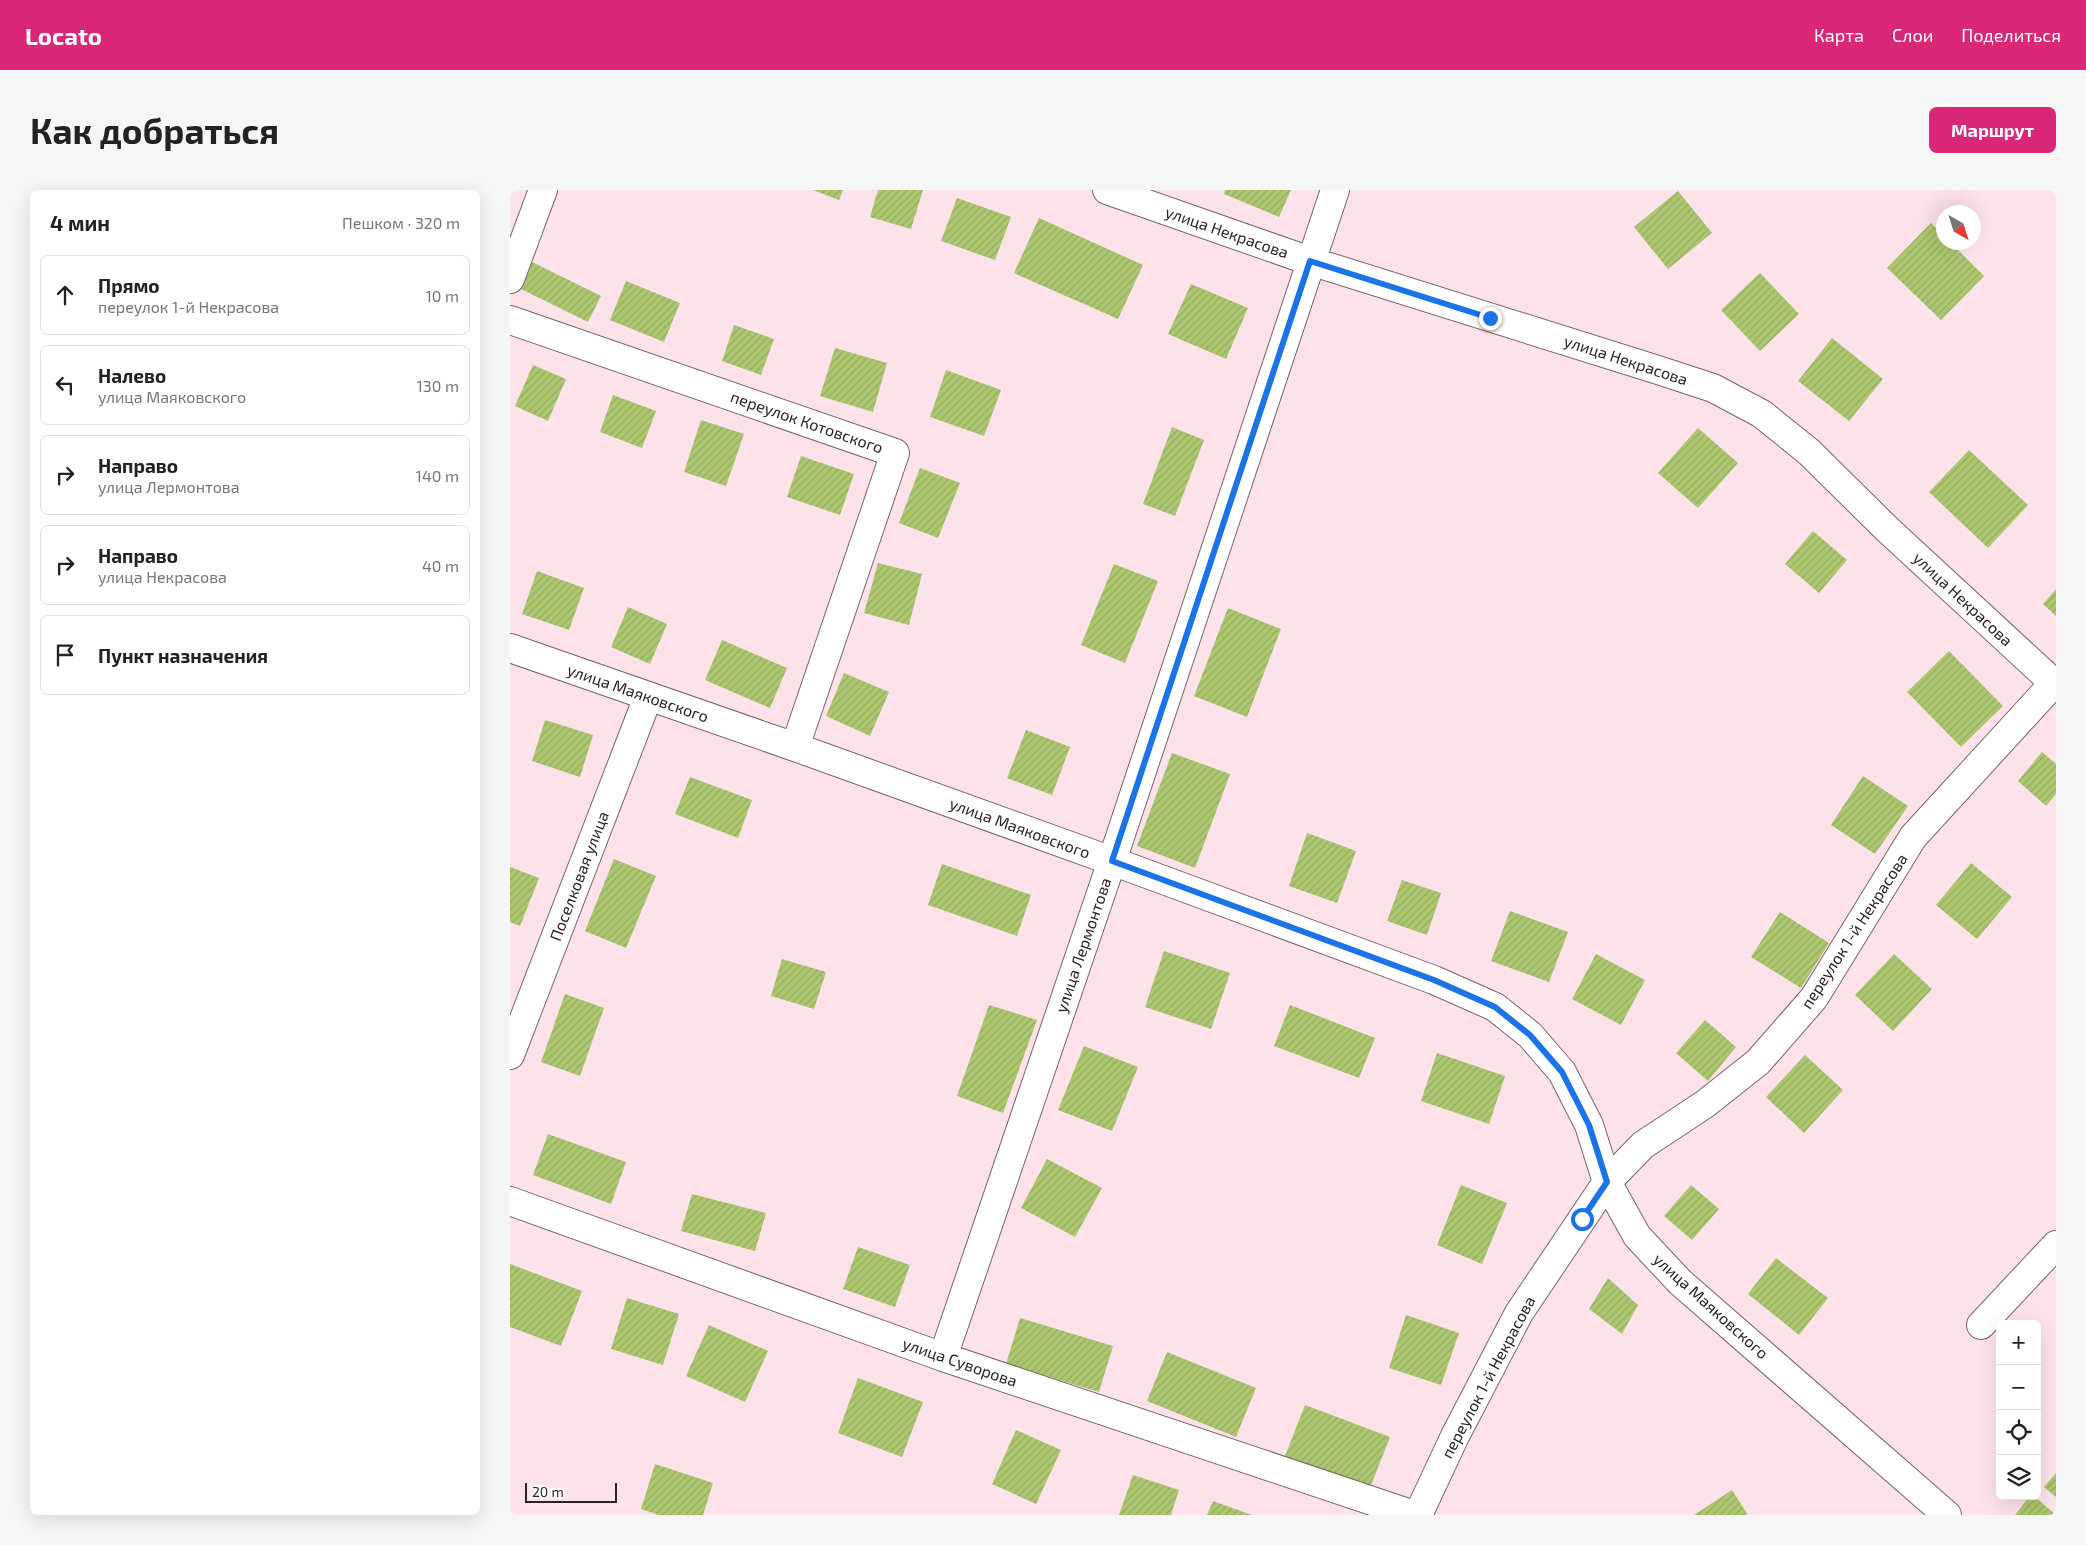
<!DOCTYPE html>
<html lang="ru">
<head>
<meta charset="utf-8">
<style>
  :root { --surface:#fff; --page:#f6f6f6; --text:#222; --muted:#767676; --line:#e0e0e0; --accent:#db2777 }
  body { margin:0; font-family:"Exo 2",sans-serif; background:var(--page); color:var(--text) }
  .controls { position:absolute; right:15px; bottom:15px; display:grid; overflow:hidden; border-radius:8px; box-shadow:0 5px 20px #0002 }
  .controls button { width:45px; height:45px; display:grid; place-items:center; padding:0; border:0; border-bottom:1px solid var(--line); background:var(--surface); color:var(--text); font:25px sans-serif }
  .compass { position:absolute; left:1426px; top:15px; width:45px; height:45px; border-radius:50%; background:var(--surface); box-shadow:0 5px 20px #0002; rotate:141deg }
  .scale { position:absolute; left:15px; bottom:12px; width:92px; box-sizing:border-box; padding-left:5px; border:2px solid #2d2225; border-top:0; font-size:14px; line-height:18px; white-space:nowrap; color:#2d2225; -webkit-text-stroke:4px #fff; paint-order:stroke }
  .stop { position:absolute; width:15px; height:15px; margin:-11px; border:4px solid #1a73e8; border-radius:50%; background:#fff }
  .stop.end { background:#1a73e8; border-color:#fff; box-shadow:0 1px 5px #0008 }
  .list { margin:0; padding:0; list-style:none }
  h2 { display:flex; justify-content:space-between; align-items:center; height:65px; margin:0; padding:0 20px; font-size:21px }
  h2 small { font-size:16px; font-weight:400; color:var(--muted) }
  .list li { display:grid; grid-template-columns:32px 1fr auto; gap:15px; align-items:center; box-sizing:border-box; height:80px; margin:0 10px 10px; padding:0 10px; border:1px solid var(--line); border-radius:8px }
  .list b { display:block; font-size:19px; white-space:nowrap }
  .list p { margin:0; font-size:16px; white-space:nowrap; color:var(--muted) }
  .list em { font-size:16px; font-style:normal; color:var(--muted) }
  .icon { flex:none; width:28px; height:28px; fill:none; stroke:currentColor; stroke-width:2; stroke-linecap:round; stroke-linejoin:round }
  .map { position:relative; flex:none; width:1546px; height:1325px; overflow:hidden; border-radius:8px }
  header { display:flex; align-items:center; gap:30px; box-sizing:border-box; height:70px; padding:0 25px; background:var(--accent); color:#fff }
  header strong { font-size:24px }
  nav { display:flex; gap:28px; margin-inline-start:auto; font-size:18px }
  .intro { display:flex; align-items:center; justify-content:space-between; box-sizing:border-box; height:120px; padding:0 30px }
  h1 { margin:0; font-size:35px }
  .button { padding:12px 22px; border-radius:8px; background:var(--accent); color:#fff; font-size:18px; font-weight:700 }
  main { display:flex; gap:30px; padding:0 30px }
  aside { flex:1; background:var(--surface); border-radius:8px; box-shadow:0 5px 20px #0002 }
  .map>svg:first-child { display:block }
  .building { fill:url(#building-hatch) }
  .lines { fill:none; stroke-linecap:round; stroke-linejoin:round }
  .minor-casing { stroke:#7b646a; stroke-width:30 }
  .minor { stroke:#fff; stroke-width:28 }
  .route { stroke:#1a73e8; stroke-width:6 }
  .labels { text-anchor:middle; stroke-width:5; stroke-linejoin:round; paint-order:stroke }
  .street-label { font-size:16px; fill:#2d2225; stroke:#fff }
</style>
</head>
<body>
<header>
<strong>Locato</strong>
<nav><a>Карта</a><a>Слои</a><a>Поделиться</a></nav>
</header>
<div class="intro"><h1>Как добраться</h1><a class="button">Маршрут</a></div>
<main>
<aside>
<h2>4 мин<small>Пешком · 320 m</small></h2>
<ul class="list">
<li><svg class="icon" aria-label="ahead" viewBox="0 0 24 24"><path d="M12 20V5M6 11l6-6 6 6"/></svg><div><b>Прямо</b><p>переулок 1-й Некрасова</p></div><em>10 m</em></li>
<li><svg class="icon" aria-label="left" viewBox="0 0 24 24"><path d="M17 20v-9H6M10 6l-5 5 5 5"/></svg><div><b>Налево</b><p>улица Маяковского</p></div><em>130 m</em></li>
<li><svg class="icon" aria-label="right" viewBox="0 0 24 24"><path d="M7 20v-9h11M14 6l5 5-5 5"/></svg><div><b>Направо</b><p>улица Лермонтова</p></div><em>140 m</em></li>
<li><svg class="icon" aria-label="right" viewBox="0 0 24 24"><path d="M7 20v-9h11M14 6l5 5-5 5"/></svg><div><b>Направо</b><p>улица Некрасова</p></div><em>40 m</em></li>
<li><svg class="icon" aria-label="arrive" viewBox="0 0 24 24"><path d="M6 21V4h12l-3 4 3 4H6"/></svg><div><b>Пункт назначения</b></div></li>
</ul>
</aside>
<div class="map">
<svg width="1546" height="1325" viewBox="0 0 1546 1325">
  <defs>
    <pattern id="building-hatch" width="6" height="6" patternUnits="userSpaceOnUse" patternTransform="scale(1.25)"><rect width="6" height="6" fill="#acc76f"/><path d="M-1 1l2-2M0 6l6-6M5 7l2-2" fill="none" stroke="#94ab60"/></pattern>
  </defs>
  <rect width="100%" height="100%" fill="#fee2ea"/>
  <path class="building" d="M 303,0 L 333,0 L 329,10 Z
    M 368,0 L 413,0 L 401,39 L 360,27 Z
    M 715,0 L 781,0 L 769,27 L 714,4 Z
    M 1168,1 L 1202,43 L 1158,79 L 1124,37 Z
    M 447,8 L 501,27 L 485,70 L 431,51 Z
    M 529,28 L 633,75 L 608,129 L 504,83 Z
    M 1421,33 L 1434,46 L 1434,52 L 1440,52 L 1474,86 L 1431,130 L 1377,78 Z
    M 20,71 L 91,106 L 78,132 L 7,97 Z
    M 1250,83 L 1289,124 L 1250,161 L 1211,120 Z
    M 116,91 L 170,113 L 154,152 L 100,130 Z
    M 681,94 L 738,118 L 716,169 L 658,144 Z
    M 224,135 L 264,149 L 251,185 L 212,171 Z
    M 1322,148 L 1373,189 L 1339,231 L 1288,191 Z
    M 325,158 L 377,173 L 363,222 L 310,206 Z
    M 23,175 L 56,189 L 38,231 L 5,216 Z
    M 436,180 L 491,200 L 474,246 L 420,227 Z
    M 103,205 L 146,221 L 132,258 L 90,242 Z
    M 191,230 L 234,244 L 216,296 L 174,282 Z
    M 662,237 L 694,250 L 665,326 L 633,314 Z
    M 1188,238 L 1228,273 L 1188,318 L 1148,283 Z
    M 1459,260 L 1518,315 L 1478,358 L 1419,302 Z
    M 291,266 L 344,284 L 330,325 L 277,307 Z
    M 410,278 L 450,293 L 428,348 L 389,333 Z
    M 1303,341 L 1337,370 L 1309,403 L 1275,374 Z
    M 368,373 L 412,384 L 399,435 L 354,423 Z
    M 604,374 L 648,391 L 615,473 L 571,455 Z
    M 27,381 L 74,398 L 59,440 L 12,424 Z
    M 1546,399 L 1546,426 L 1533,414 Z
    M 118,417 L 157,434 L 140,474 L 101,457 Z
    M 718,418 L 771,439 L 737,527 L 684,506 Z
    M 212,450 L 277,478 L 260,518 L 195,490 Z
    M 1439,461 L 1493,516 L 1451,557 L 1397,502 Z
    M 334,483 L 379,502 L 360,546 L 316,526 Z
    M 35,530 L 83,545 L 70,587 L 22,571 Z
    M 516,540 L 560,557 L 542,605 L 497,588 Z
    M 1532,562 L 1546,574 L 1546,604 L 1536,616 L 1508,591 Z
    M 662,563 L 720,584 L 685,678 L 627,656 Z
    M 1353,586 L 1398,616 L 1365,664 L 1321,635 Z
    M 180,587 L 242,610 L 228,648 L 165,624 Z
    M 797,643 L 846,661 L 827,713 L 779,696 Z
    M 104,669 L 146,686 L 116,758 L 75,741 Z
    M 1461,673 L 1502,707 L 1467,749 L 1426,715 Z
    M 432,674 L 521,705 L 507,746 L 418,715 Z
    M 0,677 L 29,688 L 10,736 L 0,732 Z
    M 892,690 L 931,703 L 917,745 L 877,731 Z
    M 1000,721 L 1058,742 L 1039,792 L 981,771 Z
    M 1270,722 L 1319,753 L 1291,798 L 1241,767 Z
    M 654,761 L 720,783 L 701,839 L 635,817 Z
    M 1086,764 L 1135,790 L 1111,835 L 1062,809 Z
    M 1384,764 L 1422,799 L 1383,841 L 1345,805 Z
    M 272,769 L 316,782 L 304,819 L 261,806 Z
    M 55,804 L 94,818 L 70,886 L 31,872 Z
    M 479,815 L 527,830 L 493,923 L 447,906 Z
    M 780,815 L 865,848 L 849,888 L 764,856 Z
    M 1195,830 L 1226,857 L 1198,891 L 1166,863 Z
    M 574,856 L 628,877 L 602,941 L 548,920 Z
    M 927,863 L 995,886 L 979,934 L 911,911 Z
    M 1295,865 L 1333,900 L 1294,943 L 1256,907 Z
    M 38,944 L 116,972 L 101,1014 L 23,985 Z
    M 537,969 L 592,998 L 565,1047 L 511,1018 Z
    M 951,995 L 997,1013 L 972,1074 L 927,1055 Z
    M 1181,995 L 1209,1019 L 1182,1050 L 1154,1026 Z
    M 182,1004 L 256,1023 L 245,1061 L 171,1041 Z
    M 348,1057 L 400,1075 L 385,1117 L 333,1099 Z
    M 1266,1068 L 1318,1108 L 1289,1145 L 1238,1104 Z
    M 0,1074 L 72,1101 L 51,1156 L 0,1137 Z
    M 1098,1088 L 1128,1115 L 1112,1144 L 1079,1119 Z
    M 117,1108 L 169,1124 L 153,1175 L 101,1159 Z
    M 896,1125 L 949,1143 L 931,1195 L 879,1178 Z
    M 510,1128 L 603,1156 L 589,1202 L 496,1174 Z
    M 199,1135 L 258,1161 L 235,1212 L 176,1186 Z
    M 657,1162 L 746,1198 L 726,1247 L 637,1211 Z
    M 348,1188 L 413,1212 L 392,1267 L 328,1243 Z
    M 795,1215 L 880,1247 L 860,1298 L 775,1266 Z
    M 506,1240 L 551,1260 L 526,1314 L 482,1294 Z
    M 145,1274 L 203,1293 L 193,1325 L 149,1325 L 131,1319 Z
    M 1546,1283 L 1546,1307 L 1534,1297 Z
    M 623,1285 L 669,1300 L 661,1325 L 609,1325 Z
    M 1222,1300 L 1238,1325 L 1184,1325 Z
    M 1520,1306 L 1524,1306 L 1546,1325 L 1505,1325 Z
    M 703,1311 L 742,1325 L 697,1325 Z"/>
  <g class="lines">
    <defs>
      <path id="minor" d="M 597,0 L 800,71 L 1148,180 L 1203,198 L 1252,224 L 1299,262 L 1377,339 L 1546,495
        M 0,89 L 33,0
        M 0,130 L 385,263 L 285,557
        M 0,458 L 285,557 L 602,671 L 924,790 L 985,817 L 1020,845 L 1052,882 L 1079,935 L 1097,992 L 1127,1046 L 1170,1092 L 1437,1325
        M 0,865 L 138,507
        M 0,1011 L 433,1167 L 904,1325
        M 1471,1135 L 1546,1055
        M 433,1167 L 602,671 L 825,0
        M 908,1325 L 945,1246 L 1009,1123 L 1097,992 L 1133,955 L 1195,914 L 1248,872 L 1304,808 L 1403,647 L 1544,493"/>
    </defs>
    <use href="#minor" class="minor-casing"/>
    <use href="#minor" class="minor"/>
  </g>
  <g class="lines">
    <path class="route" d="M 980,128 L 800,71 L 602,671 L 924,790 L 985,817 L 1020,845 L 1052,882 L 1079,935 L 1097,992 L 1072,1029"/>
  </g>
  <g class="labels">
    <g class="street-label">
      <text transform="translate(717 42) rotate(19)" y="6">улица Некрасова</text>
      <text transform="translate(1116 170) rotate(18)" y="6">улица Некрасова</text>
      <text transform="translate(297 232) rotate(19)" y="6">переулок Котовского</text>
      <text transform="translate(1453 409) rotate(43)" y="6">улица Некрасова</text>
      <text transform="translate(128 503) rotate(19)" y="6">улица Маяковского</text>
      <text transform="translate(510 638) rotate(20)" y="6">улица Маяковского</text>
      <text transform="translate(69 686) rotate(-69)" y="6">Поселковая улица</text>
      <text transform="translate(1344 741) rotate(-57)" y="6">переулок 1-й Некрасова</text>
      <text transform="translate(573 755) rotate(-71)" y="6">улица Лермонтова</text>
      <text transform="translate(1201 1116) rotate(42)" y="6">улица Маяковского</text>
      <text transform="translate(450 1172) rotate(19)" y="6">улица Суворова</text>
      <text transform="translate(978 1187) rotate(-62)" y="6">переулок 1-й Некрасова</text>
    </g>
  </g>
</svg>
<div class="controls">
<button>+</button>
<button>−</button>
<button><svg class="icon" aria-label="locate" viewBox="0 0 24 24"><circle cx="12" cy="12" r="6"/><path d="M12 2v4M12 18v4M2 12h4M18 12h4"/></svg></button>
<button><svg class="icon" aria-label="layers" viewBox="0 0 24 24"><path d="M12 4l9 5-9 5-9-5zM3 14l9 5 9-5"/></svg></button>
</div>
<svg class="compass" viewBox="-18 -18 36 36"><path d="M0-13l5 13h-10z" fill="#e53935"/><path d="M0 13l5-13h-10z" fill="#767676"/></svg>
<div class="scale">20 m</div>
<div class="stop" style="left:1072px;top:1029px"></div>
<div class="stop end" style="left:980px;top:128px"></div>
</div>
</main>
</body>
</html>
